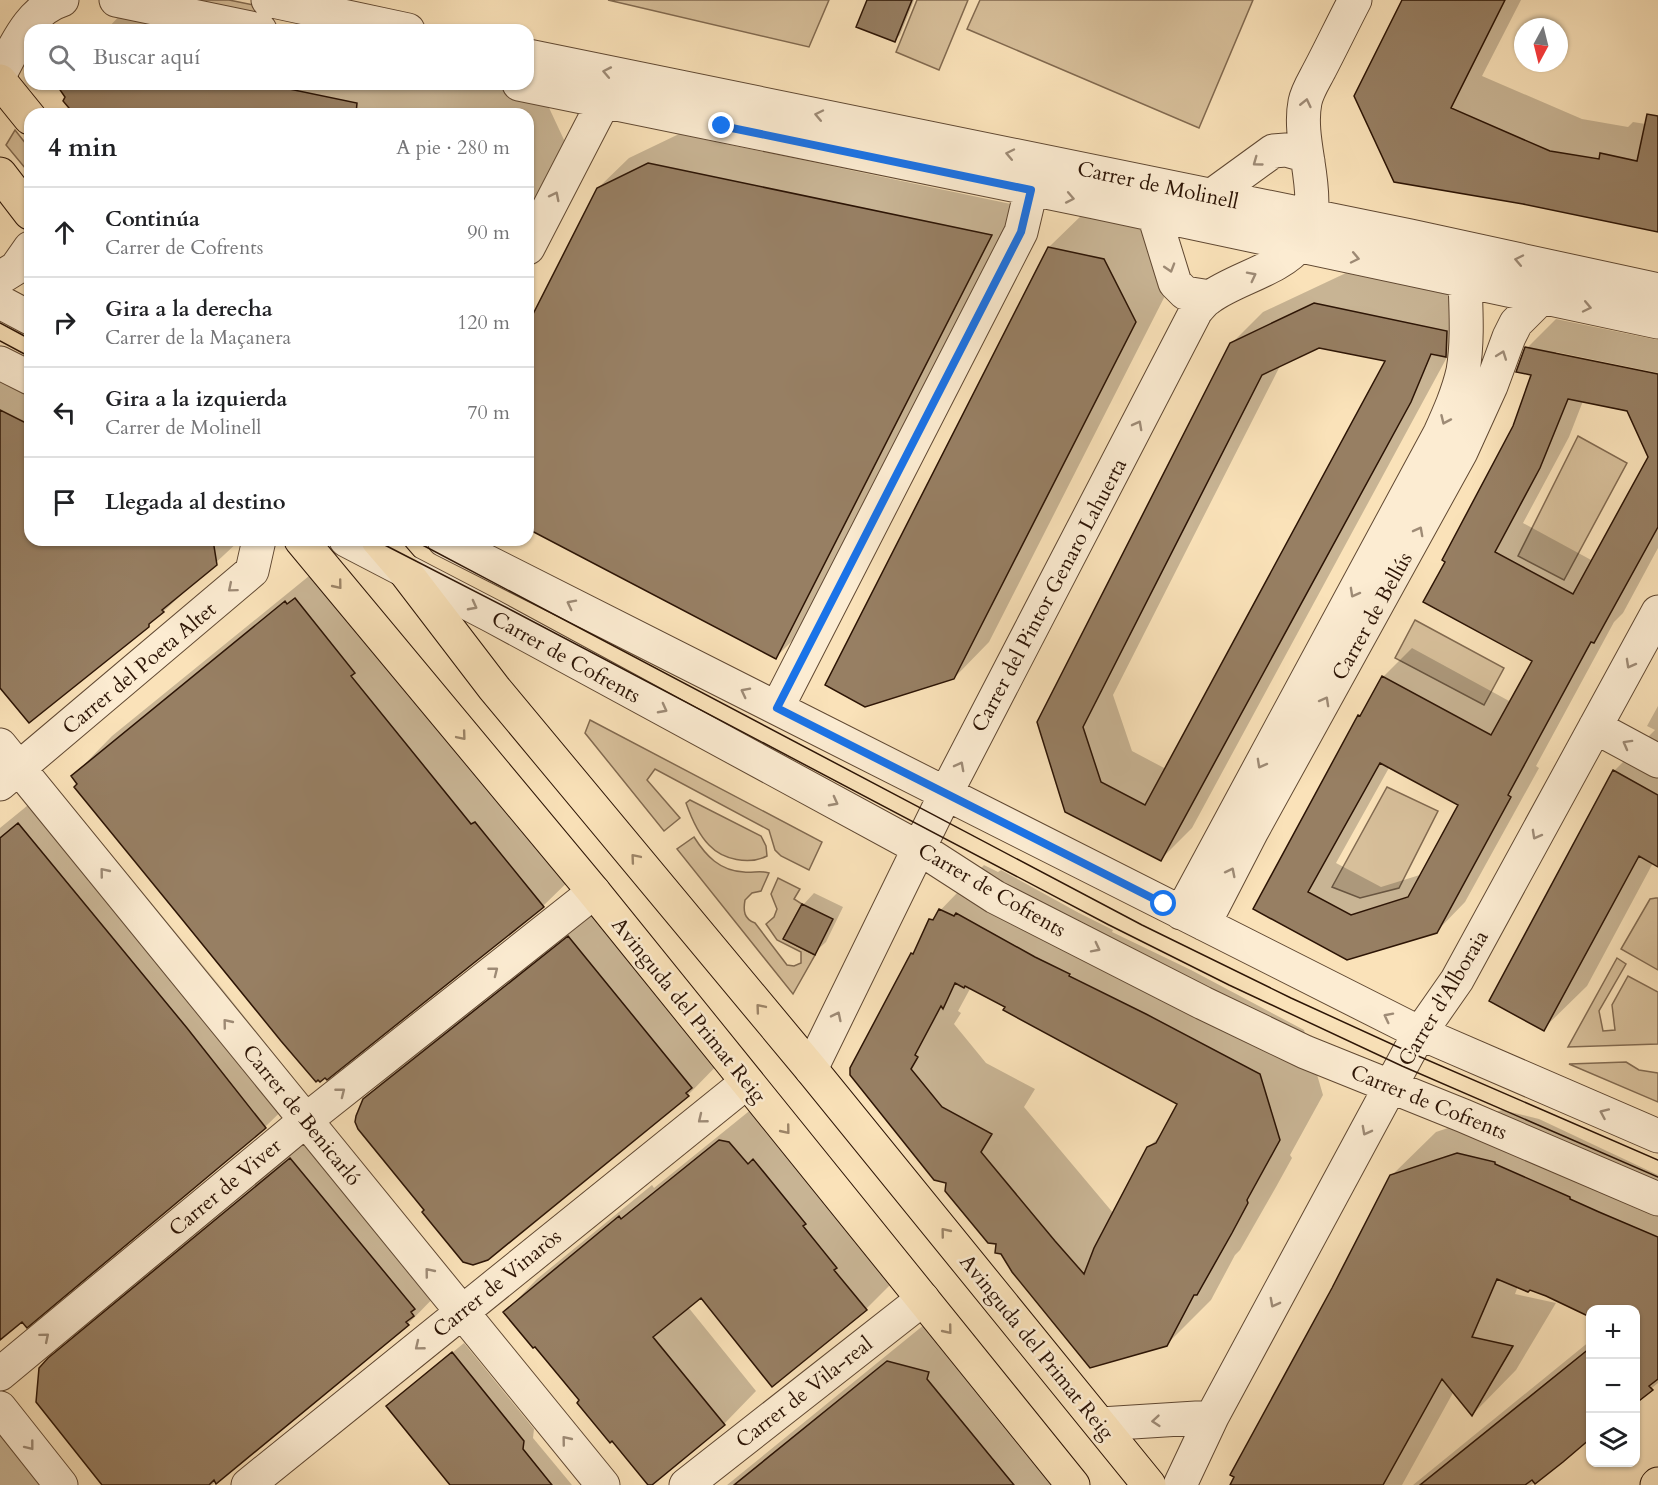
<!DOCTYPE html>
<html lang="es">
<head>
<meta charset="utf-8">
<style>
  :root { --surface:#fff; --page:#f6f6f6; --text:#202124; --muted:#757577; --line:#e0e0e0 }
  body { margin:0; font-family:Cardo,serif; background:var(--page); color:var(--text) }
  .controls { position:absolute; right:18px; bottom:18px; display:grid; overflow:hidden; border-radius:12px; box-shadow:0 2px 4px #0004 }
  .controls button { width:54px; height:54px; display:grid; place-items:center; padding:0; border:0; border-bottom:2px solid var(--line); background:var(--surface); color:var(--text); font:30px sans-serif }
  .compass { position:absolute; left:1514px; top:18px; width:54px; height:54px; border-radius:50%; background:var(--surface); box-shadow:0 2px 4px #0004; rotate:187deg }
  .stop { position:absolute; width:18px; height:18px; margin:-14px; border:4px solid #1a73e8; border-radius:50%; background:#fff }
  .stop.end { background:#1a73e8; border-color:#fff; box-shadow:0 2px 6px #0008 }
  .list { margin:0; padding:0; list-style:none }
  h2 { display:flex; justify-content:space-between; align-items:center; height:78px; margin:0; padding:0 24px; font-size:26px }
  h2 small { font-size:20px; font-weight:400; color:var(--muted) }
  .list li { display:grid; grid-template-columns:39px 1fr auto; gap:18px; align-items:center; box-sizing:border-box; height:90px; padding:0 24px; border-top:2px solid var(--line) }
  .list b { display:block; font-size:22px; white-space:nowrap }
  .list p { margin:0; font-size:20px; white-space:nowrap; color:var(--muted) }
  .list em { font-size:20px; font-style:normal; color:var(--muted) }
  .icon { flex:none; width:33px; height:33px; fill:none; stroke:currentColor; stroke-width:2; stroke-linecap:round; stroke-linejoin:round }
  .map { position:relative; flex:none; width:1658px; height:1485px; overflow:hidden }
  .search { position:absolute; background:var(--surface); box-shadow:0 2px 4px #0004; left:24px; top:24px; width:510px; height:66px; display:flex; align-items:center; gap:15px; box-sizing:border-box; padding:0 21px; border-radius:18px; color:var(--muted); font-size:22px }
  .panel { position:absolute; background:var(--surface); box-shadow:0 2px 4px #0004; left:24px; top:108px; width:510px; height:438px; border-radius:18px }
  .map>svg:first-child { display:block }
  .green { fill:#d7bf9a; stroke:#826a50; stroke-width:1.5 }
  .shadow { fill:#0003; fill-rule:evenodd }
  .building { fill:#977f63; stroke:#2c1405; stroke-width:1.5; fill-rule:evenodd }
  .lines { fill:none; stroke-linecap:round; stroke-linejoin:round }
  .minor-casing { stroke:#604832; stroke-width:35 }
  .major-casing { stroke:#2c1405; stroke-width:35 }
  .minor { stroke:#fcecd2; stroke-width:33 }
  .major { stroke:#fae2b9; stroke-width:33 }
  .tram { stroke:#2c1405; stroke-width:1.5 }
  .oneway { stroke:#9e8b76 }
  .oneway2 { stroke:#9d8568 }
  .route { stroke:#1a73e8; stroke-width:8 }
  .labels { text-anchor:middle; stroke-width:5; stroke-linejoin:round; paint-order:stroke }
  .street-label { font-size:21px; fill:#2c1405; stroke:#fcecd2 }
</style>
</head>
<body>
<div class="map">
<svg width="1658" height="1485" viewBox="0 0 1658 1485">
  <rect width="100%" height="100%" fill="#fae2b9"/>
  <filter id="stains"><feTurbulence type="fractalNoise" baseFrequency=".00333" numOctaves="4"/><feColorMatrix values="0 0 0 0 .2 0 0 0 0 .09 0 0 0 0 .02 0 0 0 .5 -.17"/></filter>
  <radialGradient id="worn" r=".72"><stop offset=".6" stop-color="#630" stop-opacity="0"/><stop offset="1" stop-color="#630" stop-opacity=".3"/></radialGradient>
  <path class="green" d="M 188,0 L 229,0 L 375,30 L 334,30 Z
    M 608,0 L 829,0 L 809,47 Z
    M 917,0 L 968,0 L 939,70 L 896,52 Z
    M 980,0 L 1253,0 L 1199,128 L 967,29 Z
    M 15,130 L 30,149 L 30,174 L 6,145 Z
    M 1578,436 L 1627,463 L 1564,580 L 1518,556 Z
    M 1415,620 L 1504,668 L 1484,705 L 1395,658 Z
    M 590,720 L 822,842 L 809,870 L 781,856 L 775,850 L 769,830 L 655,769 L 647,780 L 680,818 L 664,831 L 585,733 Z
    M 1387,787 L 1438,811 L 1399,888 L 1360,898 L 1332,887 Z
    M 690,800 L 761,836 L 766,846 L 767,856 C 749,865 723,860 709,845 C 699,835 691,817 686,803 Z
    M 694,837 C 706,856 720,871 744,872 C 753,873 761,870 769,873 L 761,891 L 752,893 L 745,900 C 743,911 744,919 755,923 L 787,965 L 794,966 L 801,963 L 801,952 L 777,940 L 766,924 L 774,917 L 777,909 L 771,894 L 778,878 L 800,889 L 794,899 L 802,904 L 784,939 L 815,955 L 793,994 L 677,849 Z
    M 1656,898 L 1658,898 L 1658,970 L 1621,949 L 1650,899 Z
    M 1617,958 L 1626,964 L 1599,1011 L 1603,1031 L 1615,1030 L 1612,1005 L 1628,976 L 1658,992 L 1658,1044 L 1568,1047 Z
    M 1626,1062 L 1639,1070 L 1658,1073 L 1658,1102 L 1569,1064 Z"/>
  <path class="shadow" d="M 869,0 L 914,0 L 900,35 L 895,40 Z
    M 1403,0 L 1521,0 L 1482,76 L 1582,119 L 1628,127 L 1633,122 L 1658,126 L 1658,231 L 1355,96 Z
    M 126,9 L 227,30 L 106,30 Z
    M 66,84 L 479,84 L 544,97 L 565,142 L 528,214 L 528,114 L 75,114 L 67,97 Z
    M 679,134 L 1020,206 L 806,627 L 776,657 L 528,527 L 528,327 L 598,188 L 629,158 Z
    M 1085,212 L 1139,224 L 1170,286 L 989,642 L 954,678 L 1049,247 Z
    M 1346,273 L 1478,300 L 1192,828 L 1161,859 L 1038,722 L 1231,344 L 1263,312 ZM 1319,346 L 1387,360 L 1166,769 L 1132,751 L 1113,695 L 1281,364 Z
    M 1556,319 L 1658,340 L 1658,373 L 1556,352 L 1556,355 L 1658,376 L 1658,548 L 1623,613 L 1614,622 L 1536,766 L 1539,768 L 1465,902 L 1436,932 L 1255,908 L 1359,716 L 1365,710 L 1383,677 L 1412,648 L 1511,702 L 1534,660 L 1425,601 L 1507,444 L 1533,374 L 1527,348 ZM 1583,401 L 1628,410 L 1650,457 L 1593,561 L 1523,523 L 1569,437 ZM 1390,766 L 1460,805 L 1423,874 L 1381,887 L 1336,863 Z
    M 0,355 L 30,371 L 30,540 L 240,540 L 148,626 L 0,686 Z
    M 325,563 L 583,867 L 543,906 L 327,1077 L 73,776 L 112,736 Z
    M 1658,706 L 1658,865 L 1653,863 L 1587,986 L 1543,1029 L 1614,771 L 1655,730 L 1647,726 Z
    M 56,787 L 224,991 L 303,1090 L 265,1127 L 23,1319 L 0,1330 L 0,828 L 38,797 L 41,800 Z
    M 984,865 L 998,872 L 1001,870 L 1079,913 L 1113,930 L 1112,932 L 1191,970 L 1304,1030 L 1323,1095 L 1290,1155 L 1292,1158 L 1276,1187 L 1240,1250 L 1235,1255 L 1211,1300 L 1166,1345 L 1002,1252 L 997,1242 L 948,1181 L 852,1069 L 913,953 L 917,949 L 931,920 ZM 971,987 L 1179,1103 L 1164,1132 L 1148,1148 L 1114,1214 L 1024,1107 L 1035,1089 L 986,1063 L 954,1024 L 961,1013 L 958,1011 Z
    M 814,893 L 843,907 L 826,942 L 814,953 L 803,905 Z
    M 610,896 L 728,1054 L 688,1095 L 426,1210 L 364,1100 L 406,1058 Z
    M 753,1108 L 898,1277 L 866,1309 L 701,1296 L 688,1307 L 756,1391 L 724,1424 L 581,1400 L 505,1312 L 537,1279 L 652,1185 L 654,1188 Z
    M 1502,1110 L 1539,1119 L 1658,1175 L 1658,1383 L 1636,1401 L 1636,1310 L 1590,1310 L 1590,1315 L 1530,1288 L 1518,1286 L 1515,1294 L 1556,1303 L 1516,1370 L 1473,1414 L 1454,1391 L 1402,1485 L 1231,1485 L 1391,1176 L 1436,1132 Z
    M 326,1124 L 442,1289 L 408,1324 L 212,1485 L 104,1485 L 41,1369 L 76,1333 Z
    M 930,1320 L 968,1337 L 1089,1485 L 727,1485 Z
    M 1590,1341 L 1590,1437 L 1531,1485 L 1413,1485 Z
    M 464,1343 L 534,1429 L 533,1438 L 572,1485 L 451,1485 L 388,1406 Z
    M 0,1433 L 66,1485 L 0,1485 Z"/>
  <path class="building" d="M 867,0 L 912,0 L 895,42 L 856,27 Z
    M 1402,0 L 1505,0 L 1451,108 L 1550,151 L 1599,159 L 1600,153 L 1637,161 L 1647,114 L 1658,116 L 1658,232 L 1523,204 L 1394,182 L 1354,96 Z
    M 56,84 L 290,84 L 289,89 L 357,103 L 356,114 L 74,114 L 63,101 L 65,97 Z
    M 648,163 L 992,235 L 776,659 L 528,529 L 528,324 L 597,188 Z
    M 1048,247 L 1104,259 L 1136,322 L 954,679 L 865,707 L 825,685 Z
    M 1314,303 L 1447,331 L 1446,357 L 1431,354 L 1411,402 L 1161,861 L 1065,812 L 1037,722 L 1230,343 ZM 1319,348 L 1385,361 L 1145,805 L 1101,782 L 1083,727 L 1262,375 Z
    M 1525,347 L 1658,374 L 1658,527 L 1594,643 L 1591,642 L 1508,795 L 1511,797 L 1437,933 L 1347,960 L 1253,909 L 1358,715 L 1360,716 L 1382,676 L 1491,735 L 1532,661 L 1423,602 L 1445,562 L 1442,560 L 1513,426 L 1531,375 L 1516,372 ZM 1568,399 L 1627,411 L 1648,457 L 1573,594 L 1495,552 L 1540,468 ZM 1380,763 L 1458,805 L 1408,897 L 1351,915 L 1308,892 Z
    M 0,410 L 30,425 L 30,540 L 213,540 L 217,565 L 162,610 L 164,612 L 149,624 L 149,627 L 29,723 L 0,688 Z
    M 295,598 L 355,673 L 351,676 L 471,824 L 475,822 L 544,907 L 327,1080 L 325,1078 L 320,1082 L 318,1080 L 316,1082 L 281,1041 L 181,918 L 74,787 L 77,784 L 71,776 L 285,601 L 287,604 Z
    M 1613,770 L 1658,795 L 1658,867 L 1639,856 L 1544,1031 L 1489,1001 Z
    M 18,823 L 187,1028 L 266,1128 L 27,1328 L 22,1322 L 0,1340 L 0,838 Z
    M 802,904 L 833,919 L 815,955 L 783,939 Z
    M 939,909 L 954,916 L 956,913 L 1035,957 L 1070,974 L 1069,976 L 1146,1014 L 1260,1074 L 1280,1140 L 1247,1200 L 1248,1203 L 1232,1233 L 1197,1295 L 1194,1295 L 1167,1346 L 1090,1368 L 1012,1272 L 1001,1254 L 995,1253 L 996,1244 L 988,1243 L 945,1191 L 946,1183 L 934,1180 L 850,1075 L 850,1068 L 911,953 L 913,954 L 929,919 L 933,920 ZM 955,983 L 964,988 L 965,986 L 1005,1007 L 1003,1010 L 1177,1104 L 1156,1143 L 1147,1147 L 1094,1248 L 1084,1274 L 1055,1241 L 981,1152 L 992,1134 L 942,1107 L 911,1069 L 918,1057 L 915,1055 L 941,1006 L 943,1009 Z
    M 568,936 L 692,1088 L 686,1093 L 689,1096 L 488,1260 L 473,1265 L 463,1262 L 422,1212 L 424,1210 L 358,1129 L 355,1122 L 356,1116 L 363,1099 Z
    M 719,1140 L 729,1142 L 748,1164 L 753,1159 L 806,1224 L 803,1226 L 837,1268 L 834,1270 L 867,1310 L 772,1387 L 701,1298 L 653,1337 L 725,1425 L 652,1485 L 648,1485 L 612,1441 L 610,1443 L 577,1403 L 579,1400 L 535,1347 L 533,1348 L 503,1312 L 619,1216 L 621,1219 Z
    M 1457,1153 L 1495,1162 L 1495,1164 L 1570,1197 L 1570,1199 L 1599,1212 L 1658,1237 L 1658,1379 L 1649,1386 L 1653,1390 L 1635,1404 L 1635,1310 L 1590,1310 L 1590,1317 L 1546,1296 L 1530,1290 L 1528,1292 L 1497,1279 L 1472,1337 L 1513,1346 L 1472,1416 L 1442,1379 L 1383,1485 L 1230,1485 L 1234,1477 L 1230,1475 L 1332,1288 L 1390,1175 Z
    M 290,1158 L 415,1309 L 411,1312 L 414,1316 L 406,1322 L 409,1325 L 216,1484 L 214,1480 L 209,1485 L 102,1485 L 36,1402 L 39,1368 L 48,1358 Z
    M 1590,1348 L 1590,1439 L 1563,1462 L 1535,1484 L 1532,1480 L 1525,1485 L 1420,1485 Z
    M 452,1352 L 524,1441 L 523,1449 L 552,1485 L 450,1485 L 386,1406 Z
    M 887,1361 L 929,1372 L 927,1379 L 1014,1485 L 734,1485 Z"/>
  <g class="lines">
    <defs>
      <path id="minor" d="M 116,0 L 260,30
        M 268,0 L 408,30
        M 528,56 L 1410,236 L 1658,290
        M 0,74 C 15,47 29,10 62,0
        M 519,84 L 1095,202 L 1658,322
        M 1211,196 L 1273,151 L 1286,150 L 1300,154 L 1308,161
        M 1154,215 L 1175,283 L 1185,293 L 1210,297
        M 528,248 L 604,101
        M 0,278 L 16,268 L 30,248
        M 0,302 L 30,318
        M 0,363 L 30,378
        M 346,540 L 492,616 L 919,848 L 995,897 L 1203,1003 L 1305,1052 L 1464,1116 L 1658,1199
        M 444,540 L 1420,1033 L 1658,1136
        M 777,708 L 1021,232 L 1031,190
        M 1595,727 L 1658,761
        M 0,745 L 603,1485
        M 0,784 L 252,571 L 259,540
        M 1181,913 L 1440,433 C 1449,413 1458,393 1463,371 C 1468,341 1466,311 1465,281
        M 1204,924 L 1252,831 L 1461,452 L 1491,386 L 1509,337 L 1516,323 L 1541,298
        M 811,1069 L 945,795 L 1196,311 C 1200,306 1204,301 1209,298 C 1232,280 1281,269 1299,245 C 1329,202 1296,148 1305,102 C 1307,91 1315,79 1320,69 C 1332,46 1343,23 1355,0
        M 0,1374 L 306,1120 L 594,892
        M 0,1408 L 61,1485
        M 1101,1424 L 1212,1417
        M 248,1485 L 747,1082
        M 686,1485 L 923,1299
        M 1180,1485 L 1212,1417 L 1409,1052 L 1420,1033 L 1457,980 L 1658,612"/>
      <path id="major" d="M 0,81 L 30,118
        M 0,174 L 30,213
        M 301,540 L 594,892 L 1073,1485
        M 378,540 L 403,569 L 494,688 L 811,1069 L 1149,1485
        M 1657,1485 L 1658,1484"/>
    </defs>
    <use href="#minor" class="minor-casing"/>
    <use href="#major" class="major-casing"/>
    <use href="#minor" class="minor"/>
    <use href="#major" class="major"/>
    <path class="tram" d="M 0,323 L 30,339
      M 0,341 L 30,357
      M 375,540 L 513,611 L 1109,925 L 1229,985 L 1402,1066 L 1658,1177
      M 413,540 L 1142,925 L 1291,998 L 1409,1052 L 1658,1160"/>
  </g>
  <defs><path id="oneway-chevron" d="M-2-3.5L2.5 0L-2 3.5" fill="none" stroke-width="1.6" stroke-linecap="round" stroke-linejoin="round" transform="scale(1.5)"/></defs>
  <g class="oneway">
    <use href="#oneway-chevron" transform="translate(607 72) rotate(-169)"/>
    <use href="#oneway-chevron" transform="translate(1306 103) rotate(-77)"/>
    <use href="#oneway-chevron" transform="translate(819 115) rotate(-168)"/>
    <use href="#oneway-chevron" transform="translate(1010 154) rotate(-168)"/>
    <use href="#oneway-chevron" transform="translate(1257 162) rotate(144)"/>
    <use href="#oneway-chevron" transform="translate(555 196) rotate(-63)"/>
    <use href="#oneway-chevron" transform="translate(1070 198) rotate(11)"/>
    <use href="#oneway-chevron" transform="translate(1355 258) rotate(12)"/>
    <use href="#oneway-chevron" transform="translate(1519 260) rotate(-168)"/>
    <use href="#oneway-chevron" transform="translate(1170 268) rotate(73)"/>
    <use href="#oneway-chevron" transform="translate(1252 276) rotate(-27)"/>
    <use href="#oneway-chevron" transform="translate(1587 307) rotate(12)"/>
    <use href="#oneway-chevron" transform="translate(1502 355) rotate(-70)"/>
    <use href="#oneway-chevron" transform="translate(1445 420) rotate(114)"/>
    <use href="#oneway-chevron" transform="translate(1138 425) rotate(-62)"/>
    <use href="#oneway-chevron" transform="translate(1419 531) rotate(-62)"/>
    <use href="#oneway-chevron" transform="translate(232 588) rotate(140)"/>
    <use href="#oneway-chevron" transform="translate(1354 593) rotate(119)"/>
    <use href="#oneway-chevron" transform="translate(571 604) rotate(-153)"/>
    <use href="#oneway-chevron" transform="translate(473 606) rotate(28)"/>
    <use href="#oneway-chevron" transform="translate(1630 664) rotate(119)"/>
    <use href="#oneway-chevron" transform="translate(745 692) rotate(-153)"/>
    <use href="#oneway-chevron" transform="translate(1325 701) rotate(-61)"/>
    <use href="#oneway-chevron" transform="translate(663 709) rotate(28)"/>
    <use href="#oneway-chevron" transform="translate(1627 744) rotate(-151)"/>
    <use href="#oneway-chevron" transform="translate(1261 764) rotate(119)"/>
    <use href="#oneway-chevron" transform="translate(960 766) rotate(-62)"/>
    <use href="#oneway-chevron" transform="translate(834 802) rotate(28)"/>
    <use href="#oneway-chevron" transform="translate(1536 835) rotate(119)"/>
    <use href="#oneway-chevron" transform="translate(104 872) rotate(-129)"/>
    <use href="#oneway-chevron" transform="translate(1231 872) rotate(-63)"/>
    <use href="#oneway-chevron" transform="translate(1096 948) rotate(27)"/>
    <use href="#oneway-chevron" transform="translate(494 971) rotate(-38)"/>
    <use href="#oneway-chevron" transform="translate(837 1016) rotate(-64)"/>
    <use href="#oneway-chevron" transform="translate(1388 1017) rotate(-153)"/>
    <use href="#oneway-chevron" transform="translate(227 1023) rotate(-129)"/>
    <use href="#oneway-chevron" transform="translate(341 1092) rotate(-38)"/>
    <use href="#oneway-chevron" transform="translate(1604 1113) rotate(-156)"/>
    <use href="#oneway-chevron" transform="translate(702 1119) rotate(141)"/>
    <use href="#oneway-chevron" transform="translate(1366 1131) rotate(118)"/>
    <use href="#oneway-chevron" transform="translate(429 1272) rotate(-129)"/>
    <use href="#oneway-chevron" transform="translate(1274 1303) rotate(118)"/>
    <use href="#oneway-chevron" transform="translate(45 1337) rotate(-40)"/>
    <use href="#oneway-chevron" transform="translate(419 1346) rotate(141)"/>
    <use href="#oneway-chevron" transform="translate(1156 1421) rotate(175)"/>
    <use href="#oneway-chevron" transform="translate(566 1440) rotate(-129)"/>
    <use href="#oneway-chevron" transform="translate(30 1446) rotate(52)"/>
  </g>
  <g class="oneway2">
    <use href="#oneway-chevron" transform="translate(338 585) rotate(51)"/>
    <use href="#oneway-chevron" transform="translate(462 736) rotate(50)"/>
    <use href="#oneway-chevron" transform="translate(635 858) rotate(-130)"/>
    <use href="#oneway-chevron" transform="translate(760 1008) rotate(-130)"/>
    <use href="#oneway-chevron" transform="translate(786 1130) rotate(51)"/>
    <use href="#oneway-chevron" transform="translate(945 1232) rotate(-129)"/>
    <use href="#oneway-chevron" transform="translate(948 1330) rotate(51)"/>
  </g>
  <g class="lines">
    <path class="route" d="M 722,126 L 1031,190 L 1021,232 L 777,708 L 1164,904"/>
  </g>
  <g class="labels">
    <g class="street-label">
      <text transform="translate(1158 185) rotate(12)" y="7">Carrer de Molinell</text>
      <text transform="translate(1049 595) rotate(-62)" y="7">Carrer del Pintor Genaro Lahuerta</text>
      <text transform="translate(1372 616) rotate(-61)" y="7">Carrer de Bellús</text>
      <text transform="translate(566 657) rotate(29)" y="7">Carrer de Cofrents</text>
      <text transform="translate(139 668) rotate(-40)" y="7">Carrer del Poeta Altet</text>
      <text transform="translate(992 890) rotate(30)" y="7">Carrer de Cofrents</text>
      <text transform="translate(1443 998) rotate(-59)" y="7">Carrer d'Alboraia</text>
      <text transform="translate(689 1010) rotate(51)" y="7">Avinguda del Primat Reig</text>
      <text transform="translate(1429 1102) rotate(22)" y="7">Carrer de Cofrents</text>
      <text transform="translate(302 1115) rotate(51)" y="7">Carrer de Benicarló</text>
      <text transform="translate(225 1187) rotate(-40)" y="7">Carrer de Viver</text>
      <text transform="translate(497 1283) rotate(-39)" y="7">Carrer de Vinaròs</text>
      <text transform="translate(1037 1347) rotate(51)" y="7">Avinguda del Primat Reig</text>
      <text transform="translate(804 1392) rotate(-38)" y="7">Carrer de Vila-real</text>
    </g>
  </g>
  <rect width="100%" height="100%" filter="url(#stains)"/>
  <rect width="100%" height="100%" fill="url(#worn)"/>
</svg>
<div class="controls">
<button>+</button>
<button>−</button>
<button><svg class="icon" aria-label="layers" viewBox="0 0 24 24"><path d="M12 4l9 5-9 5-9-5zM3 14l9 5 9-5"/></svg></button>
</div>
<svg class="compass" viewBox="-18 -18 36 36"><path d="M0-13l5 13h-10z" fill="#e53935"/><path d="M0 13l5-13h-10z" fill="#757577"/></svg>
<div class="stop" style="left:1164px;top:904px"></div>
<div class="stop end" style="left:722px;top:126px"></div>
<div class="search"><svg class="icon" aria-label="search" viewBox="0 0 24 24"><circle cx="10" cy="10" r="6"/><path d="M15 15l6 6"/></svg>Buscar aquí</div>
<section class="panel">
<h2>4 min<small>A pie · 280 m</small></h2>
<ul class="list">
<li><svg class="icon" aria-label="ahead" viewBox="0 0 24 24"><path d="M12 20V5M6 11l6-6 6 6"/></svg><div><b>Continúa</b><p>Carrer de Cofrents</p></div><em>90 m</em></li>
<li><svg class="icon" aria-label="right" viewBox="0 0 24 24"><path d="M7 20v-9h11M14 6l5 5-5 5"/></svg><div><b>Gira a la derecha</b><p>Carrer de la Maçanera</p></div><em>120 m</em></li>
<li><svg class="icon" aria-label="left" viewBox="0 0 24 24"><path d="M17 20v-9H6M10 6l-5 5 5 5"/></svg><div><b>Gira a la izquierda</b><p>Carrer de Molinell</p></div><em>70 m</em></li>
<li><svg class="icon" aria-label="arrive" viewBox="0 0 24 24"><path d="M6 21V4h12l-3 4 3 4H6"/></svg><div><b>Llegada al destino</b></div></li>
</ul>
</section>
</div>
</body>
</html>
